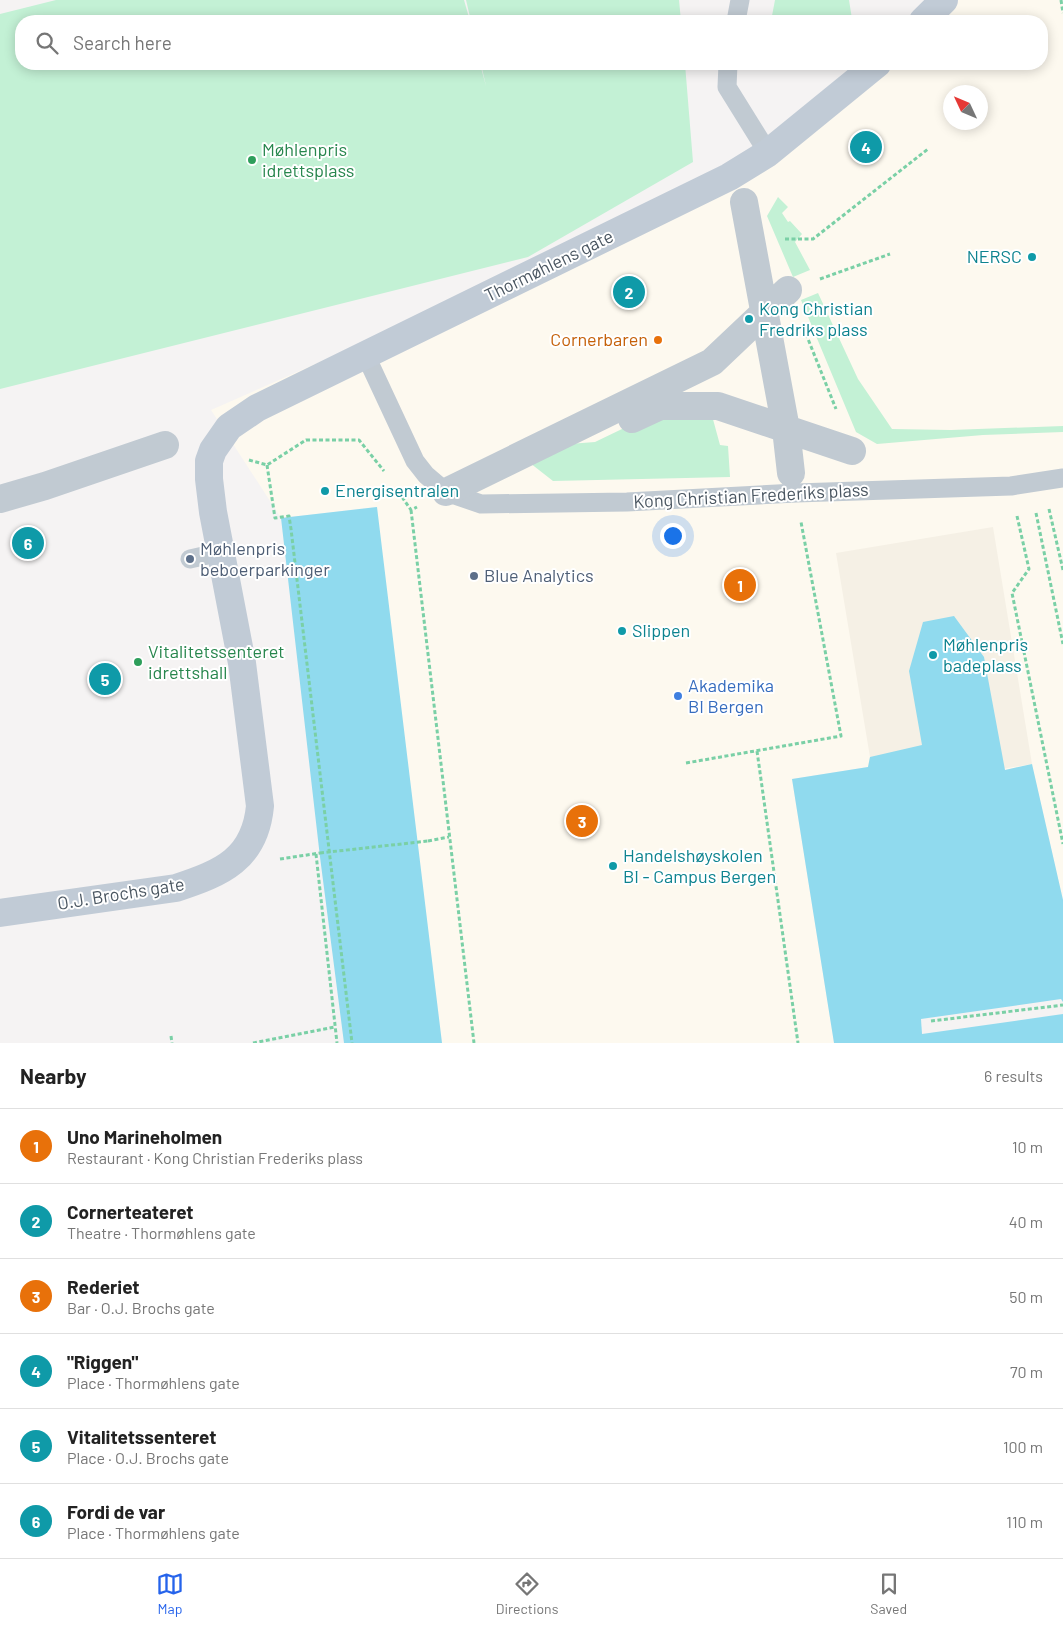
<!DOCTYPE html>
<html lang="en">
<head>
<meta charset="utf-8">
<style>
  :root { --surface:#fff; --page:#f2f2f2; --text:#222; --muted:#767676; --line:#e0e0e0; --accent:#2563eb }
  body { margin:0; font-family:Barlow,sans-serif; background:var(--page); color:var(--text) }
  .compass { position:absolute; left:943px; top:85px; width:45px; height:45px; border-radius:50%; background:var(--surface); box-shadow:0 2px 12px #0003; rotate:314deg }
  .you { position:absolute; left:672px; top:535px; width:18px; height:18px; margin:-12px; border:4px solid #fff; border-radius:50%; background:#1a73e8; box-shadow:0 0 0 8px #1a73e833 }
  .badge { display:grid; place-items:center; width:32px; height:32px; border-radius:50%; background:var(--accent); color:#fff; font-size:16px; font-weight:700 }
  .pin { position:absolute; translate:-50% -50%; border:2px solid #fff; box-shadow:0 1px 5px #0006 }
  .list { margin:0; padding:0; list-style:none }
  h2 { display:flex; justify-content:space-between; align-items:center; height:65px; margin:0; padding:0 20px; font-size:21px }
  h2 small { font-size:16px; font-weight:400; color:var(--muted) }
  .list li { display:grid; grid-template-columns:32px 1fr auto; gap:15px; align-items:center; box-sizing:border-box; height:75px; padding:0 20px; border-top:1px solid var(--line) }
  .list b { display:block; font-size:19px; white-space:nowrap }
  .list p { margin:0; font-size:16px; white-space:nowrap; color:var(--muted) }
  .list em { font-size:16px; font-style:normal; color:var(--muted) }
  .icon { flex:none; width:28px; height:28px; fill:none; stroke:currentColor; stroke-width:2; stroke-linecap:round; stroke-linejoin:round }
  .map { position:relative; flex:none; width:1063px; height:1043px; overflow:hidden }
  .search { position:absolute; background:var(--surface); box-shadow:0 2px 12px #0003; left:15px; right:15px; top:15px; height:55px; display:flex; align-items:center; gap:12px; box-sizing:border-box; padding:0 18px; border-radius:20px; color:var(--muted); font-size:19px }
  .sheet { height:515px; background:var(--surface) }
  nav { display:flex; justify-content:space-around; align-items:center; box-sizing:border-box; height:70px; border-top:1px solid var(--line); background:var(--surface); font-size:14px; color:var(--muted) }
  nav a { display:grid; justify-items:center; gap:2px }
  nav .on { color:var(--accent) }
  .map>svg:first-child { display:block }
  .commercial { fill:#fdf9ef; fill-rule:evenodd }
  .green { fill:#c3f1d5 }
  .sand { fill:#f5f0e5 }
  .water { fill:#90daee }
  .pier { fill:#f5f3f3 }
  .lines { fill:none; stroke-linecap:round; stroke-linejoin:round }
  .path { stroke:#7ad0a6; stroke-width:3; stroke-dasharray:4 2.5; stroke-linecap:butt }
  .service { stroke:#c1cad2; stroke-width:19 }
  .pedestrian { stroke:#c1cad2; stroke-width:28 }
  .minor { stroke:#c1cad2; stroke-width:28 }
  .secondary { stroke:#c1cbd6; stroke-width:28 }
  .path-bridge { stroke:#7ad0a6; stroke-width:3; stroke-dasharray:4 2.5; stroke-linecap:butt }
  .leisure-dot { fill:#2e9e5b; stroke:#fff; stroke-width:2 }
  .culture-dot { fill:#0f9aa8; stroke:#fff; stroke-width:2 }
  .food-dot { fill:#e8710a; stroke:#fff; stroke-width:2 }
  .service-dot { fill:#5c6f8a; stroke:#fff; stroke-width:2 }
  .shop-dot { fill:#3f7fe0; stroke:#fff; stroke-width:2 }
  .labels { text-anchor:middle; stroke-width:4; stroke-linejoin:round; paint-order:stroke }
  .leisure-label { font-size:18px; fill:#27864d; stroke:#fff; text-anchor:start }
  .culture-label { font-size:18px; fill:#0d838f; stroke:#fff; text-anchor:start }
  .street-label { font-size:18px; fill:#4a5661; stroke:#fff }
  .food-label { font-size:18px; fill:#c56008; stroke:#fff; text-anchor:end }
  .service-label { font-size:18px; fill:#4e5e75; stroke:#fff; text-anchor:start }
  .shop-label { font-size:18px; fill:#366cbe; stroke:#fff; text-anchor:start }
</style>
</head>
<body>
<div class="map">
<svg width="1063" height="1043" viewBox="0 0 1063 1043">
  <rect width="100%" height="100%" fill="#f5f3f3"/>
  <path class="commercial" d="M 949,0 L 1063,0 L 1063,900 L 1032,765 L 1005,770 L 984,657 L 868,767 L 792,779 L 834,1043 L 442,1043 L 376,507 L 281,518 L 211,410 L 721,185 L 870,64 L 1042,64 L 1042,21 L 923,21 ZM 950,92 L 980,92 L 980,122 L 950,122 Z"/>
  <path class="green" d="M 56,0 L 464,0 L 470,21 L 21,21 L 21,64 L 480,64 L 486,86 L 481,64 L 685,64 L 693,162 L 528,257 L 0,389 L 0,14 Z
    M 466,0 L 679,0 L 681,21 L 471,21 Z
    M 775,0 L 849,0 L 852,19 L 851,21 L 771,21 Z
    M 778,197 L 788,207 L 782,213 L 788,222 L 790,221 L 802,234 L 795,242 L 810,270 L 793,277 L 767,216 Z
    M 818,293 L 858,379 L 892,429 L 951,430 L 1063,426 L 1063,432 L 983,435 L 877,444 L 856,432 L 801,300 Z
    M 711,412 L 720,445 L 728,446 L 730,477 L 553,481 L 530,463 L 569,444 L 595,442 L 649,416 Z"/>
  <path class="sand" d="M 993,527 L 1032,764 L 872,791 L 868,767 L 870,757 L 836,553 Z"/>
  <path class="water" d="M 377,507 L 442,1043 L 344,1043 L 320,857 L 281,518 Z
    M 954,616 L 984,657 L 1005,770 L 1032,764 L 1063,900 L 1063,1043 L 834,1043 L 792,779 L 868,767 L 870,757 L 922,745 L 909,671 L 923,622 Z"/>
  <path class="pier" d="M 1061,999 L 1063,1002 L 1063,1014 L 922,1034 L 921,1019 Z"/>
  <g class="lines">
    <path class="path" d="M 1061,0 L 1063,13
      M 785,239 L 813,239 L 928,149
      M 820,279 L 890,254
      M 806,334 L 836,409
      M 249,460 L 267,465 L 306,440 L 359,440 L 384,471
      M 267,465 L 275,518 L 289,516 L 291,529 L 352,1043
      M 402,497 L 411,510 L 417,507
      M 1049,509 L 1063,570
      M 411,510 L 474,1043
      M 1036,513 L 1063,644
      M 1017,516 L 1029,569 L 1012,593 L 1063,844
      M 757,751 L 798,1043
      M 686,763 L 841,736 L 801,522
      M 428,841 L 449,837
      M 316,854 L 337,1043
      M 280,859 L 320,853
      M 931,1021 L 1063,1005
      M 171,1036 L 172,1043
      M 253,1043 L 335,1027"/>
    <path class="service" d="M 736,21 L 740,0
      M 728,64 L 727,87 L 768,153
      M 366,356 L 415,461 L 426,475 L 446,492 L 481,504 L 627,502 L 796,493 L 1011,486 L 1063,478
      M 190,559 L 221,552"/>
    <path class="pedestrian" d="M 744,202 L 786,429 L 791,473
      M 632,419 L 660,406 L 718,406 L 852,451
      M 446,492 L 712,362 L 788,290"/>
    <path class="minor" d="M 0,499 L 45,486 L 165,445"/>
    <path class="secondary" d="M 923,21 L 944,0
      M 0,913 L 176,888 C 222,873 255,859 260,806 L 242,663 L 213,512 L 209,479 L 209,461 L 213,450 L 229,427 L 257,408 L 729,177 L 768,153 L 877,64"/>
    <path class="path-bridge" d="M 320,853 L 428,841"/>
  </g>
  <g class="leisure-dot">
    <circle cx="252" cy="160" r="5"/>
    <circle cx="138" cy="662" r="5"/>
  </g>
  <g class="culture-dot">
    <circle cx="1032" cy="257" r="5"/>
    <circle cx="749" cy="319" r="5"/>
    <circle cx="325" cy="491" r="5"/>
    <circle cx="622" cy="631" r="5"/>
    <circle cx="933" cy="655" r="5"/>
    <circle cx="613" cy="866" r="5"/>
  </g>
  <circle class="food-dot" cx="658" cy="340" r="5"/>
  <g class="service-dot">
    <circle cx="190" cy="559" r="5"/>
    <circle cx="474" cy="576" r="5"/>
  </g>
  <circle class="shop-dot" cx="678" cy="696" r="5"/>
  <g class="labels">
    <g class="leisure-label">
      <text x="262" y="156">Møhlenpris<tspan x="262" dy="21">idrettsplass</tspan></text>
      <text x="148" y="658">Vitalitetssenteret<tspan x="148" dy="21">idrettshall</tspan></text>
    </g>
    <g class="culture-label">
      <text x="1022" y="263" text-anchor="end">NERSC</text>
      <text x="759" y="315">Kong Christian<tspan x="759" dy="21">Fredriks plass</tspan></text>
      <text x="335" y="497">Energisentralen</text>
      <text x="632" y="637">Slippen</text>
      <text x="943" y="651">Møhlenpris<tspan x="943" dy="21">badeplass</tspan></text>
      <text x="623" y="862">Handelshøyskolen<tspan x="623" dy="21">BI - Campus Bergen</tspan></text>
    </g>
    <g class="street-label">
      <text transform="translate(549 266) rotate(-26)" y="6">Thormøhlens gate</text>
      <text transform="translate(751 496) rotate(-3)" y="6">Kong Christian Frederiks plass</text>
      <text transform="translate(121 894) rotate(-9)" y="6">O.J. Brochs gate</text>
    </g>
    <g class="food-label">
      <text x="648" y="346">Cornerbaren</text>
    </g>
    <g class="service-label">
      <text x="200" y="555">Møhlenpris<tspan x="200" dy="21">beboerparkinger</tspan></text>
      <text x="484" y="582">Blue Analytics</text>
    </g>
    <g class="shop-label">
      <text x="688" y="692">Akademika<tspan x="688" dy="21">BI Bergen</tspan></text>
    </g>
  </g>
</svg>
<svg class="compass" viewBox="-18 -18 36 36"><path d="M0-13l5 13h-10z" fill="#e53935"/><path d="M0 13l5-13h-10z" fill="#767676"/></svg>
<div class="you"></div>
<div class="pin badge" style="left:740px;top:585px;background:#e8710a">1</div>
<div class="pin badge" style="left:629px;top:292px;background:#0f9aa8">2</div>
<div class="pin badge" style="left:582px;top:821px;background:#e8710a">3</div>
<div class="pin badge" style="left:866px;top:147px;background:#0f9aa8">4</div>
<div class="pin badge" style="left:105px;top:679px;background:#0f9aa8">5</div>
<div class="pin badge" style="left:28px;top:543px;background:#0f9aa8">6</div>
<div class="search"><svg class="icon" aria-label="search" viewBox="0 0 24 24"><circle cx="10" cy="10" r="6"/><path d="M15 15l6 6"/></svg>Search here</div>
</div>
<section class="sheet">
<h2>Nearby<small>6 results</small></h2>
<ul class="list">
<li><span class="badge" style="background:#e8710a">1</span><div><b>Uno Marineholmen</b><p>Restaurant · Kong Christian Frederiks plass</p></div><em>10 m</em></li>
<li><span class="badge" style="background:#0f9aa8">2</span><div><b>Cornerteateret</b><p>Theatre · Thormøhlens gate</p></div><em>40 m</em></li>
<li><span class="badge" style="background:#e8710a">3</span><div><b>Rederiet</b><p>Bar · O.J. Brochs gate</p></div><em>50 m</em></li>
<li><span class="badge" style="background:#0f9aa8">4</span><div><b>&quot;Riggen&quot;</b><p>Place · Thormøhlens gate</p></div><em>70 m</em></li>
<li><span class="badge" style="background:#0f9aa8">5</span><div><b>Vitalitetssenteret</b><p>Place · O.J. Brochs gate</p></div><em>100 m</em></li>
<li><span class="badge" style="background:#0f9aa8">6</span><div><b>Fordi de var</b><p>Place · Thormøhlens gate</p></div><em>110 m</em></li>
</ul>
</section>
<nav>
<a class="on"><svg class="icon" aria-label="map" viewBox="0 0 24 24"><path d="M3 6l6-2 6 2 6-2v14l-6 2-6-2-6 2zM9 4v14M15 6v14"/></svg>Map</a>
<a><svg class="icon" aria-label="directions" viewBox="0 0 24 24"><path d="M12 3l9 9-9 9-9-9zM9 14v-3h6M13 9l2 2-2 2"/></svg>Directions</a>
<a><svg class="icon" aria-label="saved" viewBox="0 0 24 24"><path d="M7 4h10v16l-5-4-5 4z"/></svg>Saved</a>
</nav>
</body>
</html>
